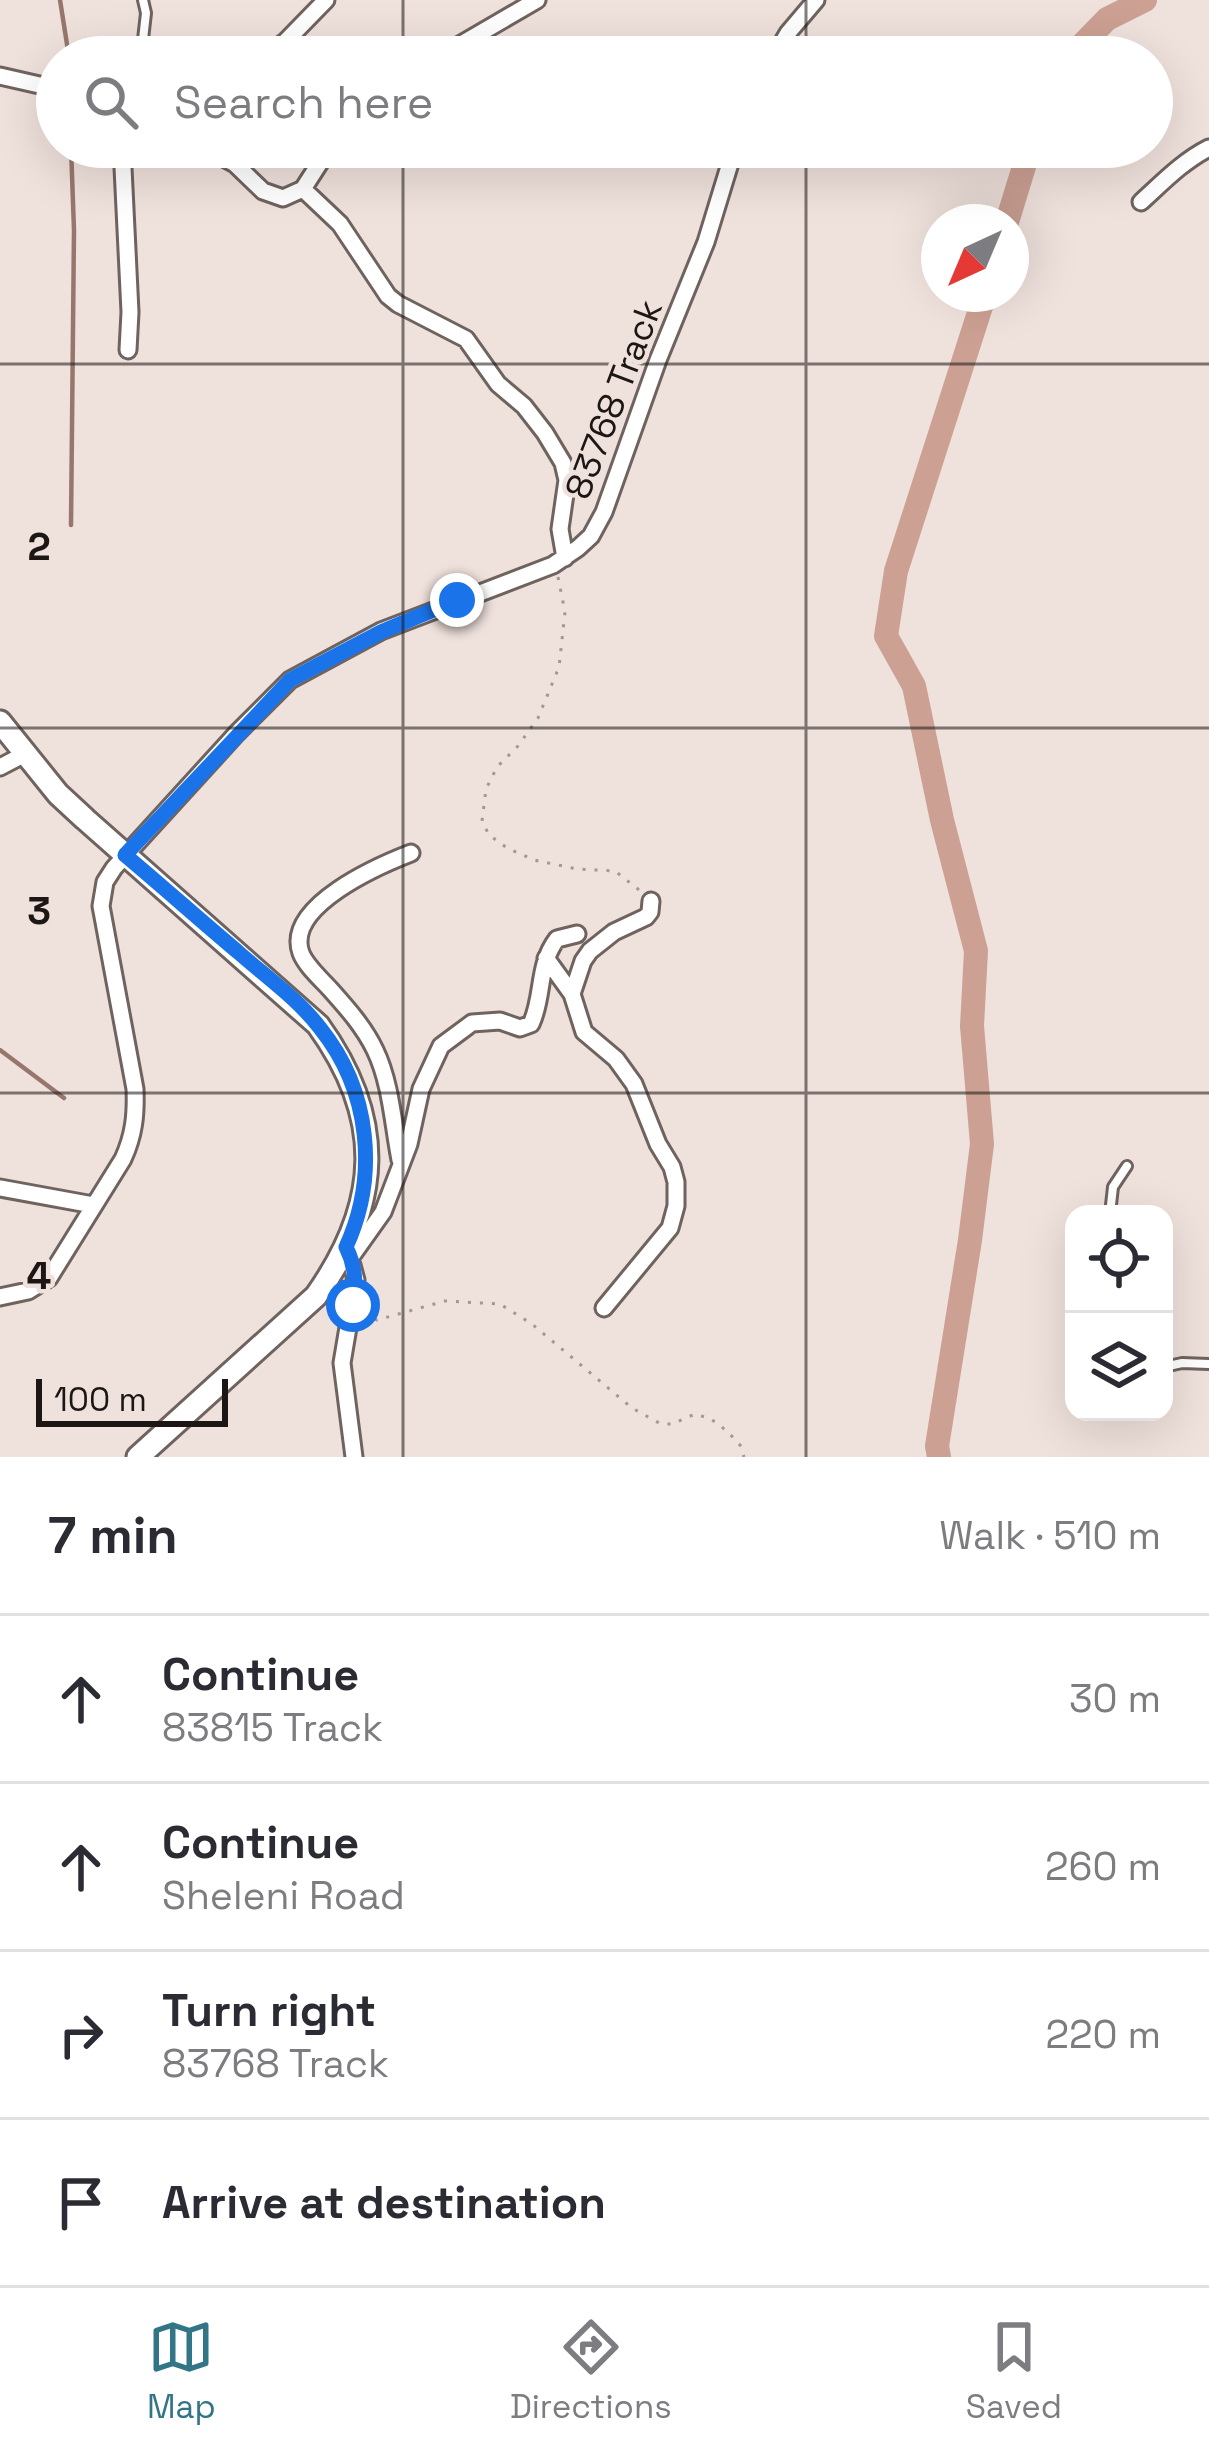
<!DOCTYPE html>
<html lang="en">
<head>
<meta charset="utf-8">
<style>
  :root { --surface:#fff; --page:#f2f2f3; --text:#2b2b33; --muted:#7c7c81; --line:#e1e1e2; --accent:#327586 }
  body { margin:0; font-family:"Space Grotesk",sans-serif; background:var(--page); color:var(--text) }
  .controls { position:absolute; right:36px; bottom:36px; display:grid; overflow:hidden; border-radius:24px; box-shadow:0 12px 48px #0002 }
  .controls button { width:108px; height:108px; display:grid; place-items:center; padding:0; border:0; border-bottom:3px solid var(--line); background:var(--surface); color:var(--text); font:60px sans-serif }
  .compass { position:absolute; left:921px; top:204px; width:108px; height:108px; border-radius:50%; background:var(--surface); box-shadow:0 12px 48px #0002; rotate:224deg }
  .scale { position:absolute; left:36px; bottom:30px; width:192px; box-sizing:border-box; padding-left:12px; border:6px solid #1c1715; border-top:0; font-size:33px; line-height:42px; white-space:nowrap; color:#1c1715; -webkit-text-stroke:9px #efe1dc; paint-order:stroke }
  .stop { position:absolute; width:36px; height:36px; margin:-27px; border:9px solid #1a73e8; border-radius:50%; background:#fff }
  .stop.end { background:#1a73e8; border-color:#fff; box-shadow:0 3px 12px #0008 }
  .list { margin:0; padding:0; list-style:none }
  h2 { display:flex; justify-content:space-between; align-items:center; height:156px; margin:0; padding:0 48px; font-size:51px }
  h2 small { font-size:39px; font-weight:400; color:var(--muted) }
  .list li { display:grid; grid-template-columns:78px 1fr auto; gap:36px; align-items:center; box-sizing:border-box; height:168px; padding:0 48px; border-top:3px solid var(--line) }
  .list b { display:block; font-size:45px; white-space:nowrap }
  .list p { margin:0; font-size:39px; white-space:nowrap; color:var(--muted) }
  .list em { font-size:39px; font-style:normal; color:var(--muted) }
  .icon { flex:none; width:66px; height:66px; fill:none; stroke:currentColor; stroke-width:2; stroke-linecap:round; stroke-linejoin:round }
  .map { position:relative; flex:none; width:1209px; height:1457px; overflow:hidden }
  .search { position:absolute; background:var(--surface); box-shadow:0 12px 48px #0002; left:36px; right:36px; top:36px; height:132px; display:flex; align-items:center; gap:30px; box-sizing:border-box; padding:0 42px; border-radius:66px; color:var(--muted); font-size:45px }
  .sheet { height:828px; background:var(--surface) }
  nav { display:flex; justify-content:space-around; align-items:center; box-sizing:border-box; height:168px; border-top:3px solid var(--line); background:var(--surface); font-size:33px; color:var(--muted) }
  nav a { display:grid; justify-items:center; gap:6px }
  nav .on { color:var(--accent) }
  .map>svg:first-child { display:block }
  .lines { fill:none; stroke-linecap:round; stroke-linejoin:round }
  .stream { stroke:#97776d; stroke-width:4.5 }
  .river { stroke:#cca093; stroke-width:24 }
  .lane-casing { stroke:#6f635f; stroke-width:14 }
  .street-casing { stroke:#6f635f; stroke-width:21 }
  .secondary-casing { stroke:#6f635f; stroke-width:27 }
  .path { stroke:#a19793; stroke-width:3; stroke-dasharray:3 9; stroke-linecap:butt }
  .lane { stroke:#fff; stroke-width:8 }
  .street { stroke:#fff; stroke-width:15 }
  .secondary { stroke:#fff; stroke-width:21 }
  .route { stroke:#1a73e8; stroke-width:15 }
  .grid { fill:none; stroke:#1c1715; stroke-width:3; stroke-opacity:0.55 }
  .labels { text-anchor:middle; stroke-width:9; stroke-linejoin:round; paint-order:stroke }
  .street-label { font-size:36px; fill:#1c1715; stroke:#efe1dc }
  .grid-label { font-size:39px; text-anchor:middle; font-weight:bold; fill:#1c1715; stroke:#efe1dc; stroke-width:9; stroke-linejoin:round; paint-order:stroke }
</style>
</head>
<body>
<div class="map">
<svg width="1209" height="1457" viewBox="0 0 1209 1457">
  <rect width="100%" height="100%" fill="#efe1dc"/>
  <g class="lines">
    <path class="stream" d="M 60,0 L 69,57
      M 71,147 L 74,230 L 71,525
      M 0,1050 L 64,1098"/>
    <path class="river" d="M 1070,57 L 1107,19 L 1145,0
      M 1007,222 L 1030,147
      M 939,1457 L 937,1446 L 970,1240 L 982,1144 L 972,1026 L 976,951 L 942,820 L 914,686 L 886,636 L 896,571 L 985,294"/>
    <defs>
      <path id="lane" d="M 141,57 L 146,13 L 143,0
        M 1110,1214 L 1113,1187 L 1127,1166
        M 1164,1367 L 1182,1363 L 1209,1364"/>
      <path id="street" d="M 265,57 L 285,42 L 326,0
        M 439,57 L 537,0
        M 774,57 L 788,33 L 816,0
        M 0,76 L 57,89
        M 122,147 L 130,312 L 128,350
        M 203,147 L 235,164 L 263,191 L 283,198 L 303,189 L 330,147
        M 303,189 L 340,224 L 388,296 L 398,304 L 466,339 L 498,384 L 524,406 L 545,433 L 563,463 L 567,480 L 560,529 L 565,558
        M 1141,202 C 1162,183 1183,161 1209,148
        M 0,767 L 25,754
        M 546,958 L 572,994
        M 400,1160 C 393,1124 391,1083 375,1050 C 364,1027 347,1008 330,989 C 321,979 306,966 301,953 C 284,906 380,865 411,853
        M 0,1188 L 93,1205
        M 348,1250 L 356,1280 L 342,1363 L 354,1457
        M 351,1257 L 383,1212 L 409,1144 L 421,1089 L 441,1046 L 472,1023 L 500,1021 L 520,1028 L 531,1024 C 544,997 537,965 557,939 L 577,934
        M 0,1297 L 28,1291 L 49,1278 L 123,1159 C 134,1135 136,1115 135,1089 L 101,906 L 105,882 L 114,868 L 237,733 L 290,680 L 381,631 L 553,565 L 578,548 L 591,536 L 604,512 L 658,360 L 706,242 L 735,147
        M 604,1308 L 670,1228 L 676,1206 L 676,1182 L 672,1167 L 658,1144 L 634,1084 L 616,1059 L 584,1032 L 572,994 L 583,961 L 590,951 L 614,932 L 646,917 L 650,912 L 651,901"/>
      <path id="secondary" d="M 0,722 L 58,794 L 85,819 L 318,1025 C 385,1118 382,1203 316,1296 L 138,1457"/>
    </defs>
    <use href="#lane" class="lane-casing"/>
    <use href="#street" class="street-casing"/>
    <use href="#secondary" class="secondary-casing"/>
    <path class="path" d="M 558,577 L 565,612 L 559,667 L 538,718 L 518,746 L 497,767 L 486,789 L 482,821 L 489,835 L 507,848 L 534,860 L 577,869 L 615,871 L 643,893
      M 365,1312 L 377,1320 L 445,1301 L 500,1304 L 532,1324 L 632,1408 L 661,1424 L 672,1424 L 695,1414 L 711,1419 L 727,1431 L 740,1445 L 744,1457"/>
    <use href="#lane" class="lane"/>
    <use href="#street" class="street"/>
    <use href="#secondary" class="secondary"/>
  </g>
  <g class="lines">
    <path class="route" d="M 353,1305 C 356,1283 356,1267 346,1247 C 379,1175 370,1090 320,1028 C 298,999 265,976 238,952 C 200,920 163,887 125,855 L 290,680 L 381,632 L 457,600"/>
  </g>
  <path class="grid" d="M 403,0 L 403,57M 806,0 L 806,57M 403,147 L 403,1457M 806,147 L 806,1457M 0,364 L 1209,364M 0,728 L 1209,728M 0,1093 L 1209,1093"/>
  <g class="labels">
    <g class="street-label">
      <text transform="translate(613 399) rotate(-69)" y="13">83768 Track</text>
    </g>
  </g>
  <g class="grid-label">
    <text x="39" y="560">2</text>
    <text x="39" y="924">3</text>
    <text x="39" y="1289">4</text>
  </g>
</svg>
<div class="controls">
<button><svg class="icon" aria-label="locate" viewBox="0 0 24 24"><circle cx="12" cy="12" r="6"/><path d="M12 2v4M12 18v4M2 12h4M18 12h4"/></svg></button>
<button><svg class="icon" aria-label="layers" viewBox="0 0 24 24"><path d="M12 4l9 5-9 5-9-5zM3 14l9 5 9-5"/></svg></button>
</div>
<svg class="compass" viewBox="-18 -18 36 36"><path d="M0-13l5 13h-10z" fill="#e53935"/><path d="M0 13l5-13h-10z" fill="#7c7c81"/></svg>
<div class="scale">100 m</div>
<div class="stop" style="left:353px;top:1305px"></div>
<div class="stop end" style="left:457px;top:600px"></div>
<div class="search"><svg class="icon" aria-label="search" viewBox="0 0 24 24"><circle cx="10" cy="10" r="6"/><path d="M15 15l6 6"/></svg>Search here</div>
</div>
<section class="sheet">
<h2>7 min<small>Walk · 510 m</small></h2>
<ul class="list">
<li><svg class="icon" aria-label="ahead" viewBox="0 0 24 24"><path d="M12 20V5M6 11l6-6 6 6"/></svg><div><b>Continue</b><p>83815 Track</p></div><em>30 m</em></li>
<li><svg class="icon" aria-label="ahead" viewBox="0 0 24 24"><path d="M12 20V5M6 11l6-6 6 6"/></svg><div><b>Continue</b><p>Sheleni Road</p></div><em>260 m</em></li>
<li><svg class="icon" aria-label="right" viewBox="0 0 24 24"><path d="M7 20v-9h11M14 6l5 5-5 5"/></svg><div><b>Turn right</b><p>83768 Track</p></div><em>220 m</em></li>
<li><svg class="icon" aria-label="arrive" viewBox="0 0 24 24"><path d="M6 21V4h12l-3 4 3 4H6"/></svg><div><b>Arrive at destination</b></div></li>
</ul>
</section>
<nav>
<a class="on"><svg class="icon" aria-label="map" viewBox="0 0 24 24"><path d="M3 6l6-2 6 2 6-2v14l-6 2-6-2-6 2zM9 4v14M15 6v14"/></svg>Map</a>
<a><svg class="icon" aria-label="directions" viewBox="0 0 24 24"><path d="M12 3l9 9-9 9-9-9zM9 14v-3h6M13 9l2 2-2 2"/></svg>Directions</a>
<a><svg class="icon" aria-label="saved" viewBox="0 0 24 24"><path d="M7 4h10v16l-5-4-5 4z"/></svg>Saved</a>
</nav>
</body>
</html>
